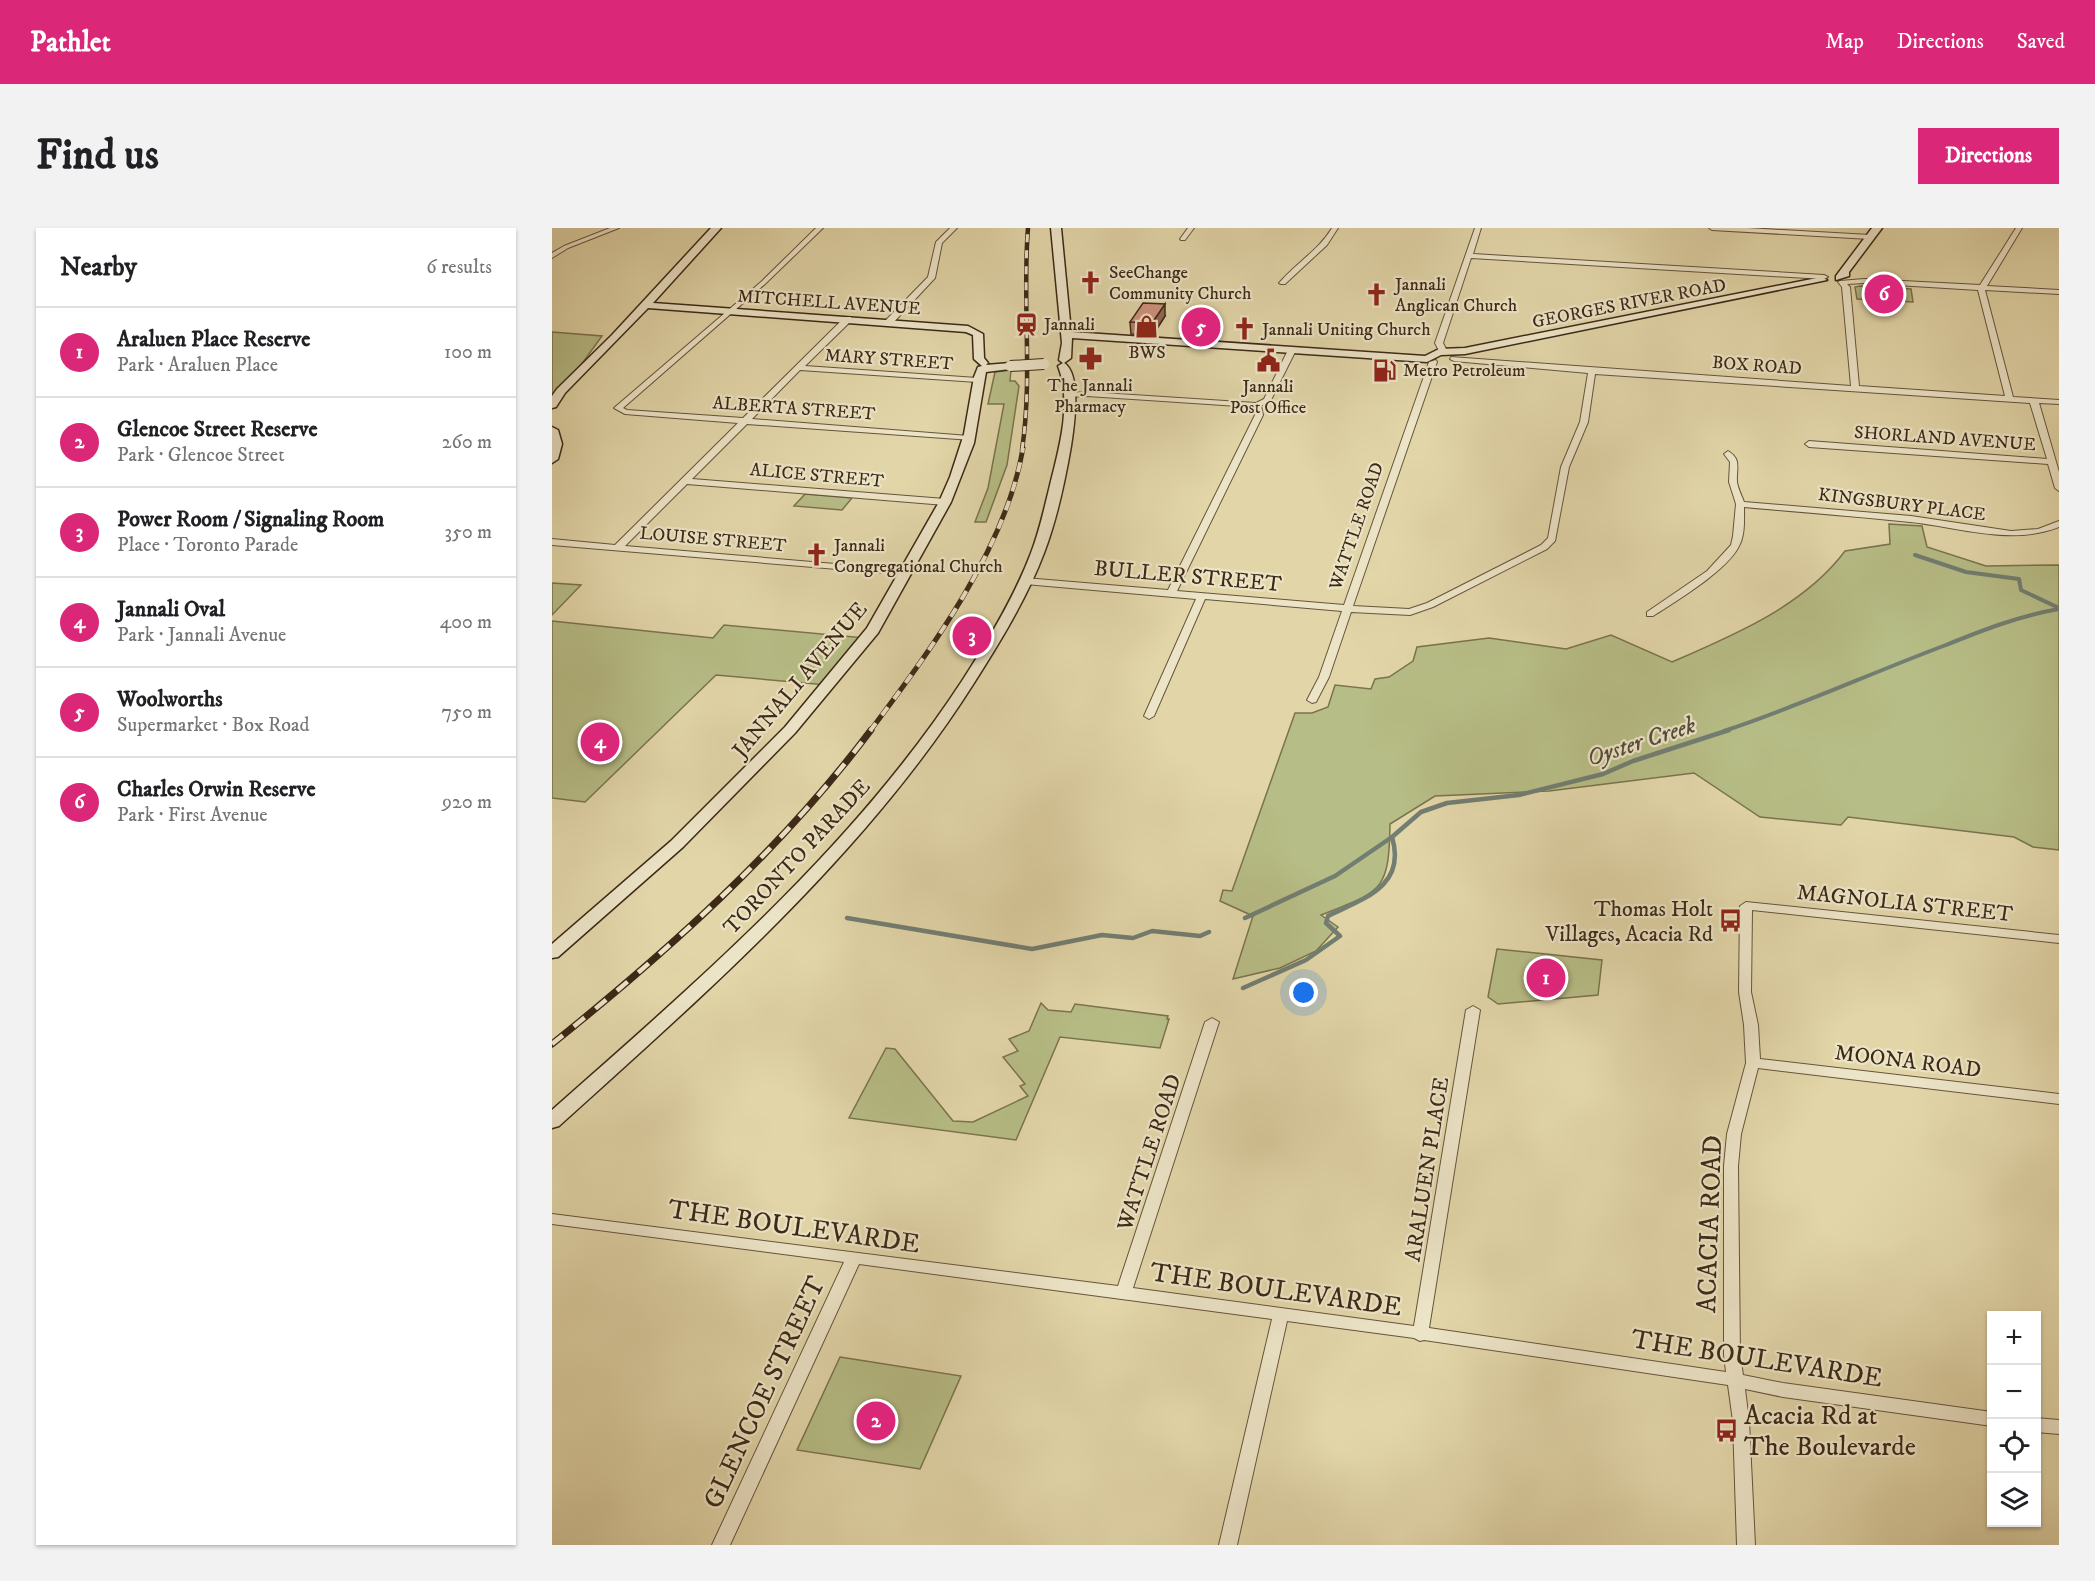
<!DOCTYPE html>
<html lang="en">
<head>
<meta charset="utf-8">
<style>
  :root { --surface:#fff; --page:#f2f2f2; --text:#202124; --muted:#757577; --line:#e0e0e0; --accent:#db2777 }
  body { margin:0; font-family:"IM FELL DW Pica",serif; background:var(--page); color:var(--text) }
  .controls { position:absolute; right:18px; bottom:18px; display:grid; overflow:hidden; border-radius:0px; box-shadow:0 2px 4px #0004 }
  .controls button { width:54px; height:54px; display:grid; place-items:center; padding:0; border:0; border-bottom:2px solid var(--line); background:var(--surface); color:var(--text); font:30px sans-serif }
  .you { position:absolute; left:752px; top:765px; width:21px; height:21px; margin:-15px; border:4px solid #fff; border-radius:50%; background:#1a73e8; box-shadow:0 0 0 9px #1a73e833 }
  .badge { display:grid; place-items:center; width:39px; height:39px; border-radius:50%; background:var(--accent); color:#fff; font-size:20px; font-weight:700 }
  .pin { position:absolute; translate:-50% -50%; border:3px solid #fff; box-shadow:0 2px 6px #0006 }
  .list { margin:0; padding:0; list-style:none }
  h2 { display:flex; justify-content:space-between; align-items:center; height:78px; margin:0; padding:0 24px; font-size:26px }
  h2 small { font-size:20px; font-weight:400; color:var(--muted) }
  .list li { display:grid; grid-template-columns:39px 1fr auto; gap:18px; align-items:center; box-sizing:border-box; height:90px; padding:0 24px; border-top:2px solid var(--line) }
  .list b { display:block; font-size:22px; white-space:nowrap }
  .list p { margin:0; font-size:20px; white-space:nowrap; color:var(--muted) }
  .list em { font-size:20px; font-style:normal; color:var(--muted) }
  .icon { flex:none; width:33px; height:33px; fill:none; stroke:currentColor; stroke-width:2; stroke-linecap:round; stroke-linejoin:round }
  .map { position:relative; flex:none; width:1507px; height:1317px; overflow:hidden; border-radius:0px }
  header { display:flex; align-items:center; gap:36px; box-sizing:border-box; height:84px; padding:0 30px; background:var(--accent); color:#fff }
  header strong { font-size:28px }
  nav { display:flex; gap:33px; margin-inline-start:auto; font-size:21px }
  .intro { display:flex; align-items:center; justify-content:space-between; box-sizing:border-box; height:144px; padding:0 36px }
  h1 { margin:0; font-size:42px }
  .button { padding:15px 27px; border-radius:0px; background:var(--accent); color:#fff; font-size:21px; font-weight:700 }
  main { display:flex; gap:36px; padding:0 36px }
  aside { flex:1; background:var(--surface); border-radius:0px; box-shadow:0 2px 4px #0004 }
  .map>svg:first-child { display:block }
  .green { fill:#b7bd86; stroke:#7a734e; stroke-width:1.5 }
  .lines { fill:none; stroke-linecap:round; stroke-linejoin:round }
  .stream-far1 { stroke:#727e72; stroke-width:4 }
  .stream { stroke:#727e72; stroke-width:4.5 }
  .street-casing { stroke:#66543b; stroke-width:2 }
  .secondary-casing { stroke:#3c2916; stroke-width:3 }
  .street { fill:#ece4c7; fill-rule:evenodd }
  .secondary { fill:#ece4c7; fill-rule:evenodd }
  .rail-far2-casing { stroke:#3c2916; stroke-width:4.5 }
  .rail-far1-casing { stroke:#3c2916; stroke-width:5 }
  .rail-casing { stroke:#3c2916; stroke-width:7 }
  .rail-far2 { stroke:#ece4c7; stroke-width:3; stroke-dasharray:8; stroke-linecap:butt }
  .rail-far1 { stroke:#ece4c7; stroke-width:4; stroke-dasharray:10; stroke-linecap:butt }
  .rail { stroke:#ece4c7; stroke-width:4.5; stroke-dasharray:14; stroke-linecap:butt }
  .secondary-bridge-casing { stroke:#3c2916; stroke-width:12; stroke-linecap:butt }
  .secondary-bridge { stroke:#ece4c7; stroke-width:10 }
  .wall { fill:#b47e6d; stroke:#3c2916; stroke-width:1.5 }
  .shaded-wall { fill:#926759; stroke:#3c2916; stroke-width:1.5 }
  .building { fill:#d1937f; stroke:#3c2916; stroke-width:1.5 }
  .labels { text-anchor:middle; stroke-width:4.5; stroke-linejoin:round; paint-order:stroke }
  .far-poi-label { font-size:18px; fill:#3c2916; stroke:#ece4c7; text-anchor:start }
  .far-street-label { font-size:18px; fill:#3c2916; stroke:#ece4c7 }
  .street-label { font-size:22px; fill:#3c2916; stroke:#ece4c7 }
  .poi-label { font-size:22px; fill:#3c2916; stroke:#ece4c7; text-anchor:end }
  .water-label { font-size:24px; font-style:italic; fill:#524c3c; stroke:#ece4c7 }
  .near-street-label { font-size:27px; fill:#3c2916; stroke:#ece4c7 }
  .near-poi-label { font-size:27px; fill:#3c2916; stroke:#ece4c7; text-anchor:start }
</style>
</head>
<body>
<header>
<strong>Pathlet</strong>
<nav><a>Map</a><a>Directions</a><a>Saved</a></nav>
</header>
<div class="intro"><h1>Find us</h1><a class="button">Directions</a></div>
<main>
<aside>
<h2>Nearby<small>6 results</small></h2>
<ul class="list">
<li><span class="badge">1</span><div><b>Araluen Place Reserve</b><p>Park · Araluen Place</p></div><em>100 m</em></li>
<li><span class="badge">2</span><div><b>Glencoe Street Reserve</b><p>Park · Glencoe Street</p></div><em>260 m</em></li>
<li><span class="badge">3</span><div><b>Power Room / Signaling Room</b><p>Place · Toronto Parade</p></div><em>350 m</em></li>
<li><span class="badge">4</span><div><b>Jannali Oval</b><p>Park · Jannali Avenue</p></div><em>400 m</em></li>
<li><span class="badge">5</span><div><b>Woolworths</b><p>Supermarket · Box Road</p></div><em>750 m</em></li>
<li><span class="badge">6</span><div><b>Charles Orwin Reserve</b><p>Park · First Avenue</p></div><em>920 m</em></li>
</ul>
</aside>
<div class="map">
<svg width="1507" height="1317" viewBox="0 0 1507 1317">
  <rect width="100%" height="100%" fill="#e2d6a9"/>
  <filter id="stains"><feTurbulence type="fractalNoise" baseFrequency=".00333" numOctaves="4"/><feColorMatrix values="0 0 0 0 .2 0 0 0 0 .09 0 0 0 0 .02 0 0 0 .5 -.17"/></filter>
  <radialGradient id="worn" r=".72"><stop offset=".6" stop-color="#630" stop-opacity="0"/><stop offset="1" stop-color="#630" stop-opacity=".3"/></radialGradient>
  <path class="green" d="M 1308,58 L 1359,61 L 1361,74 L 1305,71 L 1303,59 Z
    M 0,104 L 50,108 L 0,177 Z
    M 459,142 L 458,153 L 463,153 L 467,158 L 455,237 L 434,294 L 423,294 L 436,260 L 452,176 L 436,176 L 443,144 Z
    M 253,266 L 300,270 L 290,282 L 242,278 Z
    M 1337,296 L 1370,298 L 1375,319 L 1434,338 L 1507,337 L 1507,622 L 1481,619 L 1462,609 L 1296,589 L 1289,597 L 1208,589 L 1142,545 L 997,563 L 883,568 L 838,596 C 837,664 830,663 769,687 L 786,699 L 764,723 L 728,740 L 681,751 L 701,688 L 668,673 L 671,662 L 680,663 L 743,485 L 760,485 L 776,479 L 783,457 L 819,461 L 823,451 L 837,449 L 861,433 L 865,419 L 937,410 L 1014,421 L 1059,407 L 1120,434 C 1182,407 1252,378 1293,323 L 1338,316 Z
    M 0,355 L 29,357 L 0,387 Z
    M 0,393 L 161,410 L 172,397 L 314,410 L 275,457 L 164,447 L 33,574 L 0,570 Z
    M 945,721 L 1050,732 L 1046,767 L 946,776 L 936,769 Z
    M 489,775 L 496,782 L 519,784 L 523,776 L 616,788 L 615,791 L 617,791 L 608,820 L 508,809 L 464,912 L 297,890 L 334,820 L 343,821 L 401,893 L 421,894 L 476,868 L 468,858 L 473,856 L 451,829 L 466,823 L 457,811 L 477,803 Z
    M 288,1129 L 409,1148 L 368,1241 L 245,1222 Z"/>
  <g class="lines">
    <path class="stream-far1" d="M 1363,327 L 1414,344 L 1467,351 L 1469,362 L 1507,380
      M 1172,503 C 1248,478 1319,445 1394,417 C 1431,402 1467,388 1507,381"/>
    <path class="stream" d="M 295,690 L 480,721 L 550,707 L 581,710 L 600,703 L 648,708 L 657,704
      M 693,690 L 783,648 L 840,609 L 869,584 L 895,575 L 967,567 L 1051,546 L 1081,533 L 1177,502
      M 691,760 L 754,732 L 788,708 L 774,695 L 776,688 C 810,671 855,659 840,609"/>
    <defs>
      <path id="street" d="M 58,0 L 67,0 L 16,20 L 0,30 L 0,25 L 12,18 Z
        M 264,0 L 271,0 L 213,56 L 71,180 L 75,182 L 191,190 L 293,89 L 299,89 L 299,93 L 253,138 L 425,150 L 429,152 L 425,154 L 248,142 L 200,191 L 417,208 L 420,208 L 420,212 L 195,196 L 140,251 L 393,271 L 397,274 L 393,277 L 135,256 L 73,318 L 354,342 L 357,343 L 357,347 L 0,317 L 0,311 L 63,317 L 186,195 L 73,186 L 62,180 L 209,54 Z
        M 398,0 L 405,0 L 390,15 L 383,50 L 340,96 L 334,96 L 334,92 L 376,49 L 384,14 Z
        M 636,0 L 642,0 L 633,12 L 629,12 L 628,11 Z
        M 780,0 L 786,0 L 775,17 L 733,56 L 729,56 L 727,55 C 744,35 767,22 780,0 Z
        M 923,0 L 929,0 L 921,26 L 1272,47 L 1276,49 L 1272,51 L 919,30 L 891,115 L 895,123 L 888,125 L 883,115 Z
        M 1157,0 L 1195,0 L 1318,7 L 1321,9 L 1318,11 L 1160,2 Z
        M 1464,0 L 1470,0 L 1435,58 L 1507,62 L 1507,66 L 1433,62 L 1461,169 L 1507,172 L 1507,176 L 1487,175 L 1507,244 L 1507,263 L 1503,260 L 1496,236 L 1257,219 L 1253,216 L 1257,213 L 1495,231 L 1478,175 L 1043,146 L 1036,194 L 1017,239 L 1003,313 L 995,321 L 881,379 L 858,387 L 799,384 L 777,449 L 764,474 L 760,475 L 755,472 L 767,449 L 790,383 L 653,371 L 602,488 L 597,491 L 592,488 L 644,371 L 473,356 L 468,353 L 473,350 L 616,362 L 703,187 L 701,179 L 535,168 L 517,169 L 513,167 L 514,165 L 535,164 L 704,175 L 712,171 L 737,120 L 743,120 L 744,122 L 719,172 L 709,178 L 711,187 L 625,363 L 792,377 L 877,134 L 884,132 L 885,134 L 801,378 L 857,381 L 875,375 L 989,317 L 996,310 L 1009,239 L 1028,194 L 1036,145 L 902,133 L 898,131 L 899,129 L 1299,158 L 1290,59 L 1286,54 L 1288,53 L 1312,51 L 1428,57 ZM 1312,55 L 1426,62 L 1453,168 L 1307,158 L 1298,59 L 1295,56 Z
        M 1176,223 C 1190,231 1184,241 1185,254 C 1186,261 1190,268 1192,274 L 1359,288 L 1459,303 L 1486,301 L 1507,293 L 1507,299 C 1459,318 1407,299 1358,294 C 1303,288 1247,284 1192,279 C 1192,291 1193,305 1188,316 C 1178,341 1124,373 1101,388 L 1095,388 L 1095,384 L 1155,343 L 1179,317 L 1181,308 L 1184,276 L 1177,254 L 1178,234 L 1172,226 Z
        M 1194,674 L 1507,707 L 1507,715 L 1200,682 L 1199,764 L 1206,797 L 1208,831 L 1507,866 L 1507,876 L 1206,840 L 1189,906 L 1186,938 L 1188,1127 L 1191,1147 L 1231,1155 L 1440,1184 L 1440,1198 L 1231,1169 L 1193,1161 L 1197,1193 L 1203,1317 L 1185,1317 L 1181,1193 L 1176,1157 L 872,1112 L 868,1113 L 862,1110 L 735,1093 L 685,1317 L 667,1317 L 720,1091 L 307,1036 L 178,1317 L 160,1317 L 292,1034 L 0,996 L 0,986 L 566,1058 L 653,794 L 660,790 L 667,794 L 581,1060 L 862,1098 L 914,782 L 921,778 L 928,782 L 877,1100 L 1174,1144 L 1172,1127 L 1172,938 L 1175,906 L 1194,835 L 1192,797 L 1187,764 L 1188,678 Z
        M 1484,1190 L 1507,1192 L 1507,1206 L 1484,1204 Z"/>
      <path id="secondary" d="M 159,0 L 169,0 L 101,75 L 416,98 L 431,106 L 432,130 L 436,135 L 434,137 L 458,135 L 463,138 L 458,141 L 434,144 L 422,215 L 399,274 L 326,405 L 243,505 L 131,619 L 6,729 L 0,730 L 0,716 L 119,613 L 233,499 L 315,400 L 387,274 L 398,249 L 412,206 L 422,149 L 426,139 L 430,138 L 422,131 L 421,107 L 414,104 L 96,80 L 13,165 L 4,179 L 0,180 L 0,168 L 5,161 L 60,107 Z
        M 499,0 L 509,0 L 519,104 L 873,128 L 887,121 L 913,120 L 1270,49 L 1275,52 L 913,126 L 889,127 L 875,134 L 520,110 L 519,130 L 512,135 C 530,146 522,199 519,218 C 513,253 505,291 492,325 C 475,370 448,414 422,455 C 313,627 157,762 7,898 L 0,900 L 0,882 C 148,751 301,620 410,453 C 436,413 462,370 479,325 C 488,302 493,277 499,253 C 508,217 520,174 506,138 L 511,135 L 507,132 L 510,115 Z
        M 1320,0 L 1330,0 L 1297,44 L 1297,48 L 1284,52 L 1284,48 Z
        M 0,199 L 6,202 L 10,216 L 6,231 L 0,235 Z"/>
    </defs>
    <use href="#street" class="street-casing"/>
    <use href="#secondary" class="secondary-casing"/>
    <use href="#street" class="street"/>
    <use href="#secondary" class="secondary"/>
    <defs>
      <path id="rail-far2" d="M 470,222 C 481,148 470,74 476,0"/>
      <path id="rail-far1" d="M 318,503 C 378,423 454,321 471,220"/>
      <path id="rail" d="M 0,816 C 116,723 229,622 319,502"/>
    </defs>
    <use href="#rail-far2" class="rail-far2-casing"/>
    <use href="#rail-far1" class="rail-far1-casing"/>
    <use href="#rail" class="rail-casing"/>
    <use href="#rail-far2" class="rail-far2"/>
    <use href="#rail-far1" class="rail-far1"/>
    <use href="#rail" class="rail"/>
    <defs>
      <path id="secondary-bridge" d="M 458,138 L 492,136"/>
    </defs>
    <use href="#secondary-bridge" class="secondary-bridge-casing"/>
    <use href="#secondary-bridge" class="secondary-bridge"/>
  </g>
  <path class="wall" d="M 613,88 L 601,107 L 579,106 L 578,94 Z"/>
  <path class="shaded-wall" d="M 613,76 L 613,88 L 601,107 L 600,95 Z"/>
  <path class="building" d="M 591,75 L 613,76 L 600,95 L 578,94 Z"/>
  <defs>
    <symbol id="church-bare" viewBox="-9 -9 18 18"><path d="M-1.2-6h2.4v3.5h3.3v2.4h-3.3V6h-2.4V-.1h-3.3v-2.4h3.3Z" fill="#8f2418" stroke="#ece4c7" stroke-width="2.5" paint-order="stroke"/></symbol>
    <symbol id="station-bare" viewBox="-9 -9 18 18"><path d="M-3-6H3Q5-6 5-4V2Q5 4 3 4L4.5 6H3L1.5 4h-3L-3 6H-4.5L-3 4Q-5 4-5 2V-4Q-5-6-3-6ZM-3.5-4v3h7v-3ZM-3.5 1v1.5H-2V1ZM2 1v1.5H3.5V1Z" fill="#8f2418" stroke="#ece4c7" stroke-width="2.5" paint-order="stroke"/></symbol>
    <symbol id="shop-bare" viewBox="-9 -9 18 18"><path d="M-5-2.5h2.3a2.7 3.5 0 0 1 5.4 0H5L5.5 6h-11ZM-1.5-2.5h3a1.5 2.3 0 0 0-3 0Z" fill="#8f2418" stroke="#ece4c7" stroke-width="2.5" paint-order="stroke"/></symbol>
    <symbol id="pharmacy-bare" viewBox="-9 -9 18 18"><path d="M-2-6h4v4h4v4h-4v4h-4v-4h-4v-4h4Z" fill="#8f2418" stroke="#ece4c7" stroke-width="2.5" paint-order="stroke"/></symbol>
    <symbol id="civic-bare" viewBox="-9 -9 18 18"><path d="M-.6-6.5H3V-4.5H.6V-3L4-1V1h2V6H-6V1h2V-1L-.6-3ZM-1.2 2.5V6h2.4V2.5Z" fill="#8f2418" stroke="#ece4c7" stroke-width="2.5" paint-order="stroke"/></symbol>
    <symbol id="fuel-bare" viewBox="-9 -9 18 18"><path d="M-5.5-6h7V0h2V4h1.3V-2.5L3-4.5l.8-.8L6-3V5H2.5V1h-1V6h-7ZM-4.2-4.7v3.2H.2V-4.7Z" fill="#8f2418" stroke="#ece4c7" stroke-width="2.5" paint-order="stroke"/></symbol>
    <symbol id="bus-bare" viewBox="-9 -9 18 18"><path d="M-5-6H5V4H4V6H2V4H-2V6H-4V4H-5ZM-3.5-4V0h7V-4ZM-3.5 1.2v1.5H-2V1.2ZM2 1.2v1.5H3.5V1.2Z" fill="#8f2418" stroke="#ece4c7" stroke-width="2.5" paint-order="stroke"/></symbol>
  </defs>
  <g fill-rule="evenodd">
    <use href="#church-bare" x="522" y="38" width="33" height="33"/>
    <use href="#church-bare" x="808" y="50" width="33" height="33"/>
    <use href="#station-bare" x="458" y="80" width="33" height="33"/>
    <use href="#shop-bare" x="578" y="82" width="33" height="33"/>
    <use href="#church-bare" x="676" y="84" width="33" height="33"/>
    <use href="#pharmacy-bare" x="522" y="114" width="33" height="33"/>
    <use href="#civic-bare" x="700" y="116" width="33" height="33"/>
    <use href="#fuel-bare" x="816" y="126" width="33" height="33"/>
    <use href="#church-bare" x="248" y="310" width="33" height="33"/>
    <use href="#bus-bare" x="1162" y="676" width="33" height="33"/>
    <use href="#bus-bare" x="1158" y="1186" width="33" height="33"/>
  </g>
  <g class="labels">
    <g class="far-poi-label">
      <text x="557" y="50">SeeChange<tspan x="557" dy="21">Community Church</tspan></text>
      <text x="843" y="62">Jannali<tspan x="843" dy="21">Anglican Church</tspan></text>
      <text x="492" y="102">Jannali</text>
      <text x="710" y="107">Jannali Uniting Church</text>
      <text x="595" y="130" text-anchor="middle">BWS</text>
      <text x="851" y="148">Metro Petroleum</text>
      <text x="538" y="163" text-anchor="middle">The Jannali<tspan x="538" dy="21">Pharmacy</tspan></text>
      <text x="716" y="164" text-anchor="middle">Jannali<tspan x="716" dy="21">Post Office</tspan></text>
      <text x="282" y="323">Jannali<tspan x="282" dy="21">Congregational Church</tspan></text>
    </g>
    <g class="far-street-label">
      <text transform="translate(277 74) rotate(4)" y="6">MITCHELL AVENUE</text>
      <text transform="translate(1077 75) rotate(-11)" y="6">GEORGES RIVER ROAD</text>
      <text transform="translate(337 131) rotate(4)" y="6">MARY STREET</text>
      <text transform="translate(1205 137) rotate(4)" y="6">BOX ROAD</text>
      <text transform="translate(242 180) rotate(4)" y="6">ALBERTA STREET</text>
      <text transform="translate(1393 210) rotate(4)" y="6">SHORLAND AVENUE</text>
      <text transform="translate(265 247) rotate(5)" y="6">ALICE STREET</text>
      <text transform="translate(1350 276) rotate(7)" y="6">KINGSBURY PLACE</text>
      <text transform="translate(804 298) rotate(-71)" y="6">WATTLE ROAD</text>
      <text transform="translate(161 311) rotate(5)" y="6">LOUISE STREET</text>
    </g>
    <g class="street-label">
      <text transform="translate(636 347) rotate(5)" y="8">BULLER STREET</text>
      <text transform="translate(247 451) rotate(-50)" y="8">JANNALI AVENUE</text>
      <text transform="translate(244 628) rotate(-47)" y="8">TORONTO PARADE</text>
      <text transform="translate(1353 674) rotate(6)" y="8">MAGNOLIA STREET</text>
      <text transform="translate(1356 832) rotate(7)" y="8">MOONA ROAD</text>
      <text transform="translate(596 924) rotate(-72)" y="8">WATTLE ROAD</text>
      <text transform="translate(874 941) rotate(-81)" y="8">ARALUEN PLACE</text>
    </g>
    <g class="poi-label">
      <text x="1161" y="688">Thomas Holt<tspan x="1161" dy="25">Villages, Acacia Rd</tspan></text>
    </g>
    <g class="water-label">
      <text transform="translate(1089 513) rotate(-18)" y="8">Oyster Creek</text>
    </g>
    <g class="near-street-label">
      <text transform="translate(1157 996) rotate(-88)" y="9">ACACIA ROAD</text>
      <text transform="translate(242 998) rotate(8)" y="9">THE BOULEVARDE</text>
      <text transform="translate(724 1061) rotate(8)" y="9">THE BOULEVARDE</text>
      <text transform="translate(1205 1130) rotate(9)" y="9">THE BOULEVARDE</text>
      <text transform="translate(212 1164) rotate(-65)" y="9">GLENCOE STREET</text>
    </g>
    <g class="near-poi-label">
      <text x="1192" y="1196">Acacia Rd at<tspan x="1192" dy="31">The Boulevarde</tspan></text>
    </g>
  </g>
  <rect width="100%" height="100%" filter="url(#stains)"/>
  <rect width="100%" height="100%" fill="url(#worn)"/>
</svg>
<div class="controls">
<button>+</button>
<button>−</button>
<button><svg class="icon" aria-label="locate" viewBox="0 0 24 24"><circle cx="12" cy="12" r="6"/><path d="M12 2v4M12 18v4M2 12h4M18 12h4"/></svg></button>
<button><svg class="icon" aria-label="layers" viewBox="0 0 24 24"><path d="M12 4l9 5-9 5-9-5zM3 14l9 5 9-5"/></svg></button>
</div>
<div class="you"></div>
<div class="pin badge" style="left:994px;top:750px">1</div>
<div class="pin badge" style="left:324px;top:1193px">2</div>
<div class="pin badge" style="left:420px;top:408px">3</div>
<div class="pin badge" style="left:48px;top:514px">4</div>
<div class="pin badge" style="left:649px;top:99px">5</div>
<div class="pin badge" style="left:1332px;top:66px">6</div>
</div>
</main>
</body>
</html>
